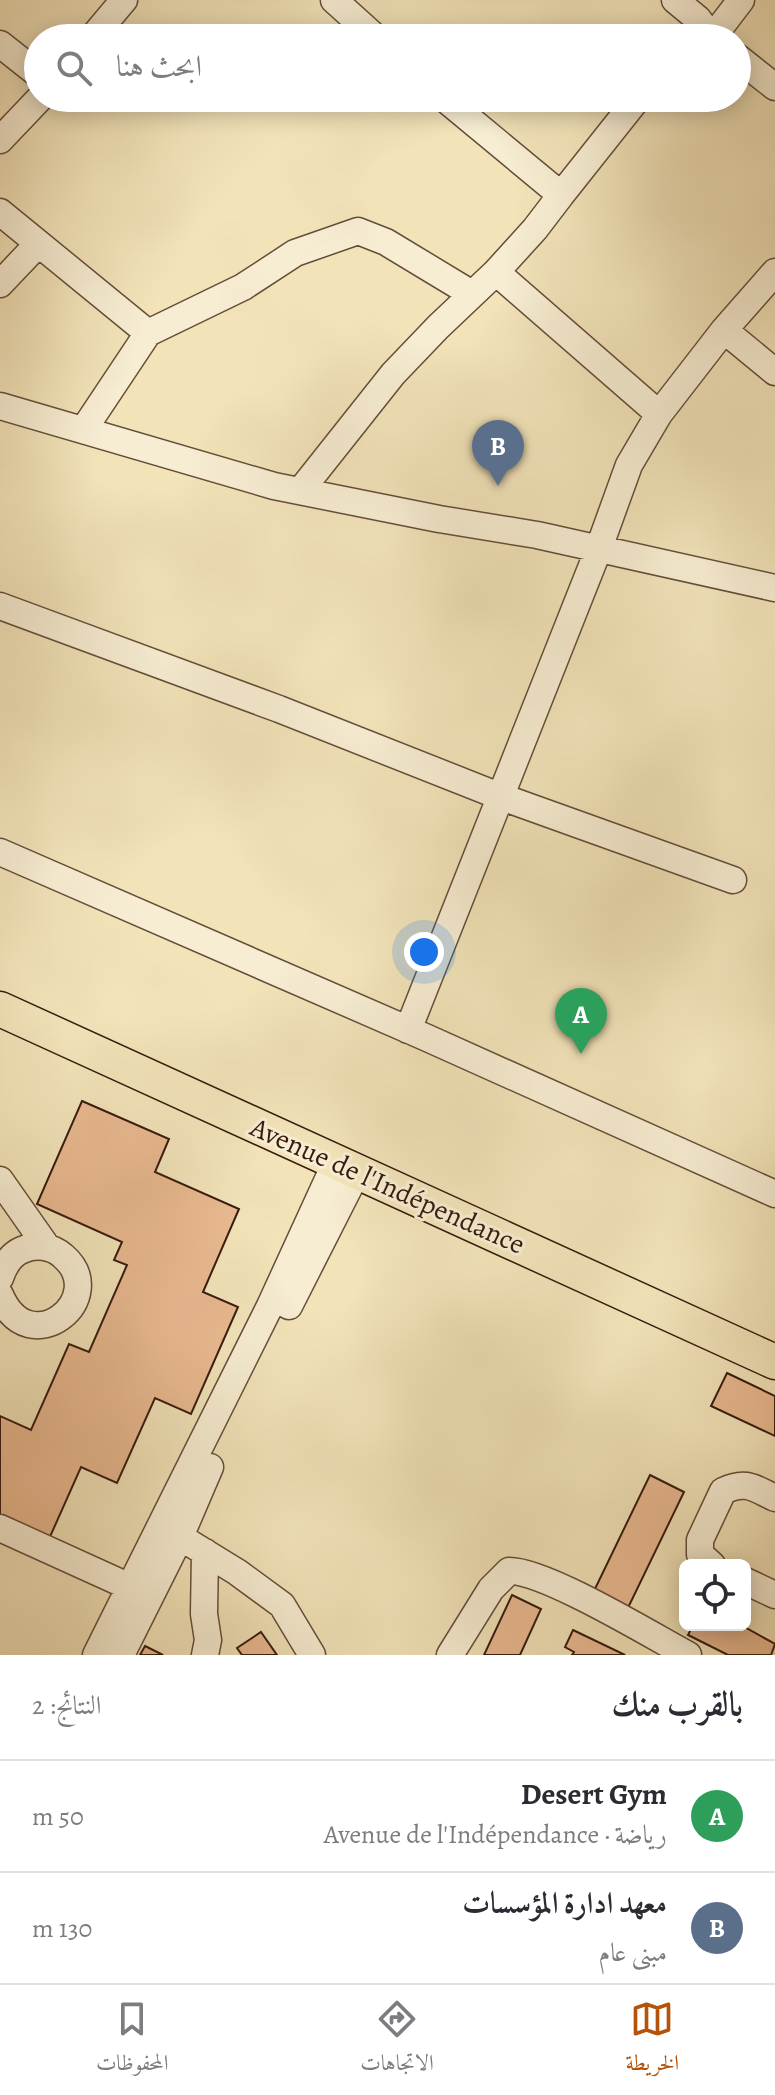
<!DOCTYPE html>
<html lang="ar">
<head>
<meta charset="utf-8">
<style>
  :root { --surface:#fff; --page:#f2f2f3; --text:#2b2b33; --muted:#7c7c81; --line:#e1e1e2; --accent:#b45309 }
  body { margin:0; font-family:Alegreya,Amiri,serif; background:var(--page); color:var(--text); direction:rtl }
  .controls { position:absolute; right:24px; bottom:24px; display:grid; overflow:hidden; border-radius:12px; box-shadow:0 4px 20px #0003 }
  .controls button { width:72px; height:72px; display:grid; place-items:center; padding:0; border:0; border-bottom:2px solid var(--line); background:var(--surface); color:var(--text); font:40px sans-serif }
  .you { position:absolute; left:424px; top:952px; width:28px; height:28px; margin:-20px; border:6px solid #fff; border-radius:50%; background:#1a73e8; box-shadow:0 0 0 12px #1a73e833 }
  .badge { display:grid; place-items:center; width:52px; height:52px; border-radius:50%; background:var(--accent); color:#fff; font-size:26px; font-weight:700 }
  .pin { position:absolute; translate:-50% -66px; filter:drop-shadow(0 2px 4px #0008) }
  .pin::after { content:''; position:absolute; top:42px; width:28px; height:24px; background:inherit; clip-path:polygon(0 0,100% 0,50% 100%) }
  .list { margin:0; padding:0; list-style:none }
  h2 { display:flex; justify-content:space-between; align-items:center; height:104px; margin:0; padding:0 32px; font-size:34px }
  h2 small { font-size:26px; font-weight:400; color:var(--muted) }
  .list li { display:grid; grid-template-columns:52px 1fr auto; gap:24px; align-items:center; box-sizing:border-box; height:112px; padding:0 32px; border-top:2px solid var(--line) }
  .list b { display:block; font-size:30px; white-space:nowrap }
  .list p { margin:0; font-size:26px; white-space:nowrap; color:var(--muted) }
  .list em { font-size:26px; font-style:normal; color:var(--muted) }
  .icon { flex:none; width:44px; height:44px; fill:none; stroke:currentColor; stroke-width:2; stroke-linecap:round; stroke-linejoin:round }
  .map { position:relative; flex:none; width:775px; height:1655px; overflow:hidden; direction:ltr }
  .search { position:absolute; background:var(--surface); box-shadow:0 4px 20px #0003; left:24px; right:24px; top:24px; height:88px; display:flex; align-items:center; gap:20px; box-sizing:border-box; padding:0 28px; border-radius:44px; color:var(--muted); font-size:30px }
  .sheet { height:328px; background:var(--surface) }
  nav { display:flex; justify-content:space-around; align-items:center; box-sizing:border-box; height:112px; border-top:2px solid var(--line); background:var(--surface); font-size:22px; color:var(--muted) }
  nav a { display:grid; justify-items:center; gap:4px }
  nav .on { color:var(--accent) }
  .map>svg:first-child { display:block }
  .building { fill:#e9b990; stroke:#371b0e; stroke-width:2 }
  .lines { fill:none; stroke-linecap:round; stroke-linejoin:round }
  .minor-casing { stroke:#664d39; stroke-width:29 }
  .major-casing { stroke:#371b0e; stroke-width:37 }
  .minor { stroke:#f7edd2; stroke-width:26 }
  .major { stroke:#f2e3b9; stroke-width:34 }
  .labels { text-anchor:middle; stroke-width:6; stroke-linejoin:round; paint-order:stroke }
  .street-label { font-size:28px; fill:#371b0e; stroke:#f7edd2 }
</style>
</head>
<body>
<div class="map">
<svg width="775" height="1655" viewBox="0 0 775 1655">
  <rect width="100%" height="100%" fill="#f2e3b9"/>
  <filter id="stains"><feTurbulence type="fractalNoise" baseFrequency=".0025" numOctaves="4"/><feColorMatrix values="0 0 0 0 .2 0 0 0 0 .09 0 0 0 0 .02 0 0 0 .5 -.17"/></filter>
  <radialGradient id="worn" r=".72"><stop offset=".6" stop-color="#630" stop-opacity="0"/><stop offset="1" stop-color="#630" stop-opacity=".3"/></radialGradient>
  <path class="building" d="M 82,1101 L 169,1139 L 155,1172 L 239,1209 L 203,1292 L 238,1307 L 191,1414 L 155,1398 L 117,1483 L 81,1467 L 49,1539 L 0,1517 L 0,1416 L 31,1430 L 69,1344 L 89,1352 L 127,1265 L 114,1260 L 122,1242 L 37,1204 Z
    M 727,1373 L 775,1396 L 775,1436 L 711,1406 Z
    M 650,1475 L 684,1492 L 626,1612 L 592,1595 Z
    M 512,1595 L 541,1609 L 520,1655 L 484,1655 Z
    M 693,1625 L 741,1625 L 775,1644 L 771,1655 L 728,1655 L 688,1635 Z
    M 573,1630 L 625,1655 L 572,1655 L 574,1652 L 565,1647 Z
    M 261,1632 L 277,1655 L 242,1655 L 237,1648 Z
    M 145,1646 L 163,1655 L 140,1655 Z"/>
  <g class="lines">
    <defs>
      <path id="minor" d="M 334,0 L 376,38
        M 675,0 L 698,19 L 712,38
        M 92,38 L 124,0
        M 712,38 L 741,0
        M 0,44 L 38,74
        M 737,57 L 775,87
        M 444,98 L 561,195 L 638,98
        M 0,140 L 40,98
        M 0,212 L 148,333 L 84,429
        M 0,284 L 38,244
        M 724,330 L 775,372
        M 148,333 L 243,287 L 295,253 L 358,231 L 386,242 L 472,294
        M 0,406 L 274,486 L 439,519 L 537,535 L 775,588
        M 659,414 L 724,330 L 775,272
        M 301,490 L 393,374 L 438,327 L 496,272 L 535,229 L 561,195
        M 0,606 L 279,709 L 499,796 L 733,880
        M 0,852 L 425,1037 L 775,1194
        M 408,1030 L 599,548 L 629,465 L 659,414 L 496,272
        M 0,1180 L 47,1247
        M 0,1278 C 4,1266 10,1255 22,1250 C 36,1244 52,1246 63,1256 C 111,1297 30,1365 0,1295
        M 289,1306 L 357,1172
        M 0,1528 L 130,1587
        M 180,1537 L 237,1572 L 282,1605 L 312,1655
        M 205,1552 L 204,1614 L 208,1640 L 205,1655
        M 712,1565 L 700,1554 L 700,1540 L 723,1491 C 746,1480 754,1488 775,1498
        M 745,1581 L 775,1595
        M 96,1655 L 270,1306 L 336,1162
        M 121,1655 L 180,1537 L 210,1467
        M 450,1655 L 491,1589 L 509,1571 C 544,1570 651,1635 688,1655"/>
      <path id="major" d="M 0,1009 L 775,1362"/>
    </defs>
    <use href="#minor" class="minor-casing"/>
    <use href="#major" class="major-casing"/>
    <use href="#minor" class="minor"/>
    <use href="#major" class="major"/>
  </g>
  <g class="labels">
    <g class="street-label">
      <text transform="translate(388 1185) rotate(24)" y="10">Avenue de l'Indépendance</text>
    </g>
  </g>
  <rect width="100%" height="100%" filter="url(#stains)"/>
  <rect width="100%" height="100%" fill="url(#worn)"/>
</svg>
<div class="controls">
<button><svg class="icon" aria-label="locate" viewBox="0 0 24 24"><circle cx="12" cy="12" r="6"/><path d="M12 2v4M12 18v4M2 12h4M18 12h4"/></svg></button>
</div>
<div class="you"></div>
<div class="pin badge" style="left:581px;top:1054px;background:#2e9e5b">A</div>
<div class="pin badge" style="left:498px;top:486px;background:#5c6f8a">B</div>
<div class="search"><svg class="icon" aria-label="search" viewBox="0 0 24 24"><circle cx="10" cy="10" r="6"/><path d="M15 15l6 6"/></svg>ابحث هنا</div>
</div>
<section class="sheet">
<h2>بالقرب منك<small>النتائج: 2</small></h2>
<ul class="list">
<li><span class="badge" style="background:#2e9e5b">A</span><div><b>Desert Gym</b><p>رياضة · Avenue de l'Indépendance</p></div><em>50 m</em></li>
<li><span class="badge" style="background:#5c6f8a">B</span><div><b>معهد ادارة المؤسسات</b><p>مبنى عام</p></div><em>130 m</em></li>
</ul>
</section>
<nav>
<a class="on"><svg class="icon" aria-label="map" viewBox="0 0 24 24"><path d="M3 6l6-2 6 2 6-2v14l-6 2-6-2-6 2zM9 4v14M15 6v14"/></svg>الخريطة</a>
<a><svg class="icon" aria-label="directions" viewBox="0 0 24 24"><path d="M12 3l9 9-9 9-9-9zM9 14v-3h6M13 9l2 2-2 2"/></svg>الاتجاهات</a>
<a><svg class="icon" aria-label="saved" viewBox="0 0 24 24"><path d="M7 4h10v16l-5-4-5 4z"/></svg>المحفوظات</a>
</nav>
</body>
</html>
